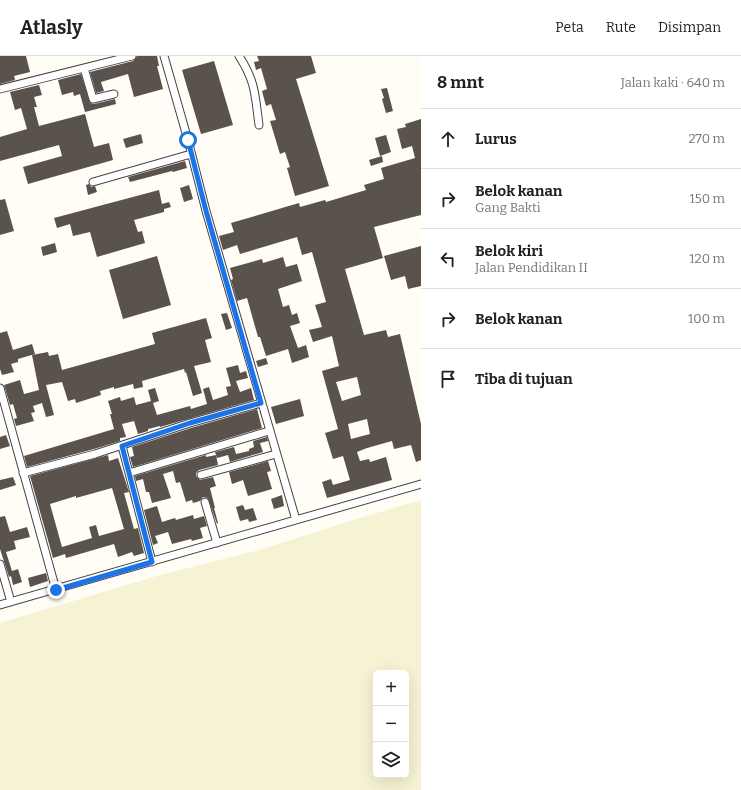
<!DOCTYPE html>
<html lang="id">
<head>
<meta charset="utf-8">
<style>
  :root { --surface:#fff; --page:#f6f6f6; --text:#222; --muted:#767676; --line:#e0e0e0 }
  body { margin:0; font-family:Bitter,serif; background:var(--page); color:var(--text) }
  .controls { position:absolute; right:12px; bottom:12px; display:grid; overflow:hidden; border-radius:6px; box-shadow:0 4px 16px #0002 }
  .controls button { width:36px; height:36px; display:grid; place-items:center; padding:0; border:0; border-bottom:1px solid var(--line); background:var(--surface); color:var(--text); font:20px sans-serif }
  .stop { position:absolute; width:12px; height:12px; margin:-9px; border:3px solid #1a73e8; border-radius:50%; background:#fff }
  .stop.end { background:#1a73e8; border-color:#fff; box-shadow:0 1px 4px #0008 }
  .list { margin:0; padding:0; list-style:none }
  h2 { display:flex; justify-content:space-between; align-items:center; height:52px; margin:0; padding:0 16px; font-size:17px }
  h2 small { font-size:13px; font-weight:400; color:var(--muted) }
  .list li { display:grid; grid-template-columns:26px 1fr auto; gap:12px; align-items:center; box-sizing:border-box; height:60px; padding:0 16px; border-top:1px solid var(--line) }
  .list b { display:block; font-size:15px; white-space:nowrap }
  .list p { margin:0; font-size:13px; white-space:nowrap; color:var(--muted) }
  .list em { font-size:13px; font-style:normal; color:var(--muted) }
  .icon { flex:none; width:22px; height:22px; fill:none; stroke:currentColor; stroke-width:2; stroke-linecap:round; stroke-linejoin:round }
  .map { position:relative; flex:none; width:421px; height:734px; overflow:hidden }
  header { display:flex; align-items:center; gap:24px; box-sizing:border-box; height:56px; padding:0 20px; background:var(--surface); border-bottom:1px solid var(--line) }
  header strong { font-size:19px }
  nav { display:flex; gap:22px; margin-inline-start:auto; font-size:14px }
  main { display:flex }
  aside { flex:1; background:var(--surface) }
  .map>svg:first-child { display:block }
  .farmland { fill:#f6f3d4; fill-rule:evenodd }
  .building { fill:#5a524d; fill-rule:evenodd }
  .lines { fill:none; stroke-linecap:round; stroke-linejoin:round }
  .minor-casing { stroke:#444; stroke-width:9 }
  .minor { stroke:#fff; stroke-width:7 }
  .route { stroke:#1a73e8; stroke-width:5 }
</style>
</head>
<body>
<header>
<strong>Atlasly</strong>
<nav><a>Peta</a><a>Rute</a><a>Disimpan</a></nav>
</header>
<main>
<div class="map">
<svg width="421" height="734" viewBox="0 0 421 734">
  <rect width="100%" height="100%" fill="#fffdf5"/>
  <path class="farmland" d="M 421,444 L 421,734 L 0,734 L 0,567 L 160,519 L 259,494 L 363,461 ZM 376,617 L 406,617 L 406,719 L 376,719 Z"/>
  <path class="building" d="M 0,0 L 26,0 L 30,16 L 14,20 L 15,24 L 0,28 Z
    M 137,0 L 157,0 L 159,10 L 157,10 L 163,33 L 134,41 L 128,18 L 101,26 L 104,35 L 96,37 L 90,16 L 133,5 Z
    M 257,0 L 311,0 L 316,17 L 296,23 L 329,130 L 295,140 L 287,112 L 290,111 L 285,96 L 280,98 L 270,65 L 276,64 L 271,48 L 266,50 L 262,35 L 267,33 L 261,12 L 256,14 L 254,6 L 259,5 Z
    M 214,5 L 233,69 L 201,78 L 182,14 Z
    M 81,18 L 90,47 L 94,48 L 115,43 L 116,48 L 85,56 L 80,38 L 74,40 L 73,36 L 62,39 L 58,24 Z
    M 39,29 L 42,39 L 34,41 L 37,51 L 34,51 L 39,70 L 85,58 L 94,91 L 109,87 L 113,104 L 28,128 L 23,111 L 62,100 L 59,89 L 0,105 L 0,81 L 27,73 L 21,52 L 15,54 L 10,36 Z
    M 387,32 L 393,55 L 386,57 L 382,43 L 384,42 L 381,33 Z
    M 421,63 L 421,159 L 374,171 L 383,202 L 345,213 L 364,279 L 386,274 L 388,281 L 400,278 L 421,368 L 421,404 L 416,406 L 411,389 L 394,393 L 392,385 L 367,392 L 357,396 L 360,405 L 369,403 L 370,406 L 386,401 L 392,424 L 327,442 L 322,426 L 331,423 L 333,429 L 350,424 L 343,400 L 333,403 L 325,377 L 338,373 L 322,315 L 339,310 L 332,280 L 313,286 L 309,274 L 322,271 L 315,249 L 326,246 L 312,196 L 302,199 L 297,181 L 240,198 L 237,189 L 223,194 L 219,180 L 234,176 L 231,167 L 299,147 L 300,151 L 325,144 L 326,146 L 366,134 L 364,129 L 384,123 L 381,112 L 415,102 L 412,90 L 402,93 L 397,73 L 406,71 L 405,68 ZM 357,321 L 361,339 L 342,345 L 336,326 ZM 367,363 L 370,378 L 351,383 L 348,368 Z
    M 141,78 L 143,87 L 126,92 L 123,83 Z
    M 386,79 L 391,96 L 380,100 L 375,82 Z
    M 382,100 L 383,106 L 371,110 L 369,104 Z
    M 185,105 L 187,112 L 173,116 L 172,115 L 130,126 L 128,121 Z
    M 89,128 L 91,131 L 95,130 L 97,136 L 88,139 L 86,129 Z
    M 189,129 L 193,143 L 184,146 L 180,132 Z
    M 159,134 L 162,148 L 169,146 L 171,151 L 164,153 L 164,156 L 134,164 L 138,176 L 142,175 L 145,187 L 97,201 L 90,176 L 73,180 L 70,168 L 57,172 L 54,162 Z
    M 5,143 L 14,175 L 0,179 L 0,144 Z
    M 55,187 L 57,196 L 43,200 L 41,191 Z
    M 421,190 L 421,230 L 408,233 L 405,220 L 391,224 L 384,200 Z
    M 157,200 L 171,249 L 123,263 L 109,214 Z
    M 283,201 L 286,211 L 297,208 L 302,225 L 278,233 L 283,251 L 289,249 L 292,259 L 297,257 L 300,267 L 290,270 L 298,292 L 306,289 L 309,301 L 292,307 L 288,293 L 266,300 L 260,281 L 258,281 L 247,242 L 237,245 L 231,224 L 233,223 L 230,212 L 262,203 L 263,207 Z
    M 227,257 L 232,272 L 226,274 L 221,258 Z
    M 206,262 L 212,282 L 205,284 L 211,306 L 194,310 L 202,337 L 193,340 L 186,316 L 185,317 L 184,313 L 142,325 L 143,331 L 134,333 L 133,328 L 114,333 L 114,331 L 100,335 L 101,339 L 76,347 L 75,343 L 68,345 L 62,326 L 46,329 L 54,359 L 46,361 L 42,347 L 33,350 L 35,356 L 31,357 L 34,365 L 16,370 L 14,363 L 17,362 L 13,348 L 10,349 L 4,329 L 20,324 L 24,338 L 39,334 L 32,299 L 48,296 L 49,300 L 58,298 L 62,314 L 155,288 L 152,277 Z
    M 7,275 L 13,294 L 32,288 L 35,298 L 18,303 L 18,306 L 11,308 L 14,316 L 2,319 L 0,313 L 0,277 Z
    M 266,302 L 268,308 L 258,311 L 256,305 Z
    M 238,309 L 240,317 L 246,315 L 248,322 L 236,325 L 240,336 L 251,332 L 254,344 L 160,371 L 160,370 L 148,373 L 148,375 L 138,378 L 134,365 L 122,368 L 126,381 L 120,382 L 120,385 L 94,393 L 27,411 L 24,400 L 114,373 L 110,358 L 112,358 L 108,345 L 120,341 L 121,345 L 134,341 L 136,349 L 151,345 L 148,334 L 155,332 L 159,345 L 153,347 L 157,359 L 190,350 L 191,353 L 207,348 L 203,333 L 209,331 L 213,344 L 228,339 L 226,331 L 231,330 L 226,312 Z
    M 300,343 L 304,360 L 276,368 L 271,351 Z
    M 257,353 L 262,372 L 133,411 L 130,401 L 134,400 L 132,391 L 191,372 Z
    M 6,379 L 10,390 L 0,393 L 0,381 Z
    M 267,381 L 268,385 L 260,387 L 263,396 L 230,406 L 228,399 L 217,402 L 215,396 L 234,391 L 236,398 L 249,395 L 249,393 L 254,391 L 253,385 Z
    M 108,399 L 109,405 L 118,402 L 129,436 L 124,437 L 134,473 L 138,472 L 144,497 L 134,500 L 132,496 L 118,501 L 114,488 L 66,502 L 65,498 L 53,502 L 30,420 ZM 112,432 L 124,473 L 99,480 L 96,469 L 89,471 L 92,482 L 62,491 L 50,448 L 76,440 L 76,442 Z
    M 206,399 L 206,401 L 216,399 L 218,409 L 199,414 L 196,417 L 196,420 L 200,424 L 213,421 L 216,430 L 210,432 L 215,452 L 214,452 L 218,467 L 217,468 L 208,442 L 203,441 L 200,445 L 193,447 L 192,444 L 186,446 L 180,426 L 176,427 L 173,415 L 163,418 L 171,442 L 152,447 L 149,436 L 146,436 L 143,423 L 136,425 L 135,420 Z
    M 268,405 L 271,415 L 267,416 L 272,433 L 248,440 L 243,424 L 232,428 L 229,416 Z
    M 13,421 L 16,429 L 0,434 L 0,424 Z
    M 282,439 L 284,450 L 274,453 L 271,443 Z
    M 243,449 L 245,454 L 253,452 L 257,464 L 249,466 L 248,463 L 240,465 L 236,451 Z
    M 157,450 L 162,466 L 175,462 L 176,464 L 193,459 L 194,463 L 204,460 L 207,470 L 200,472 L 203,482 L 192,485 L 191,483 L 172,488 L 168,476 L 155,480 L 158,487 L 153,489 L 144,454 Z
    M 5,460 L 10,476 L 27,471 L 30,481 L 14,485 L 16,493 L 6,496 L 12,515 L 18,513 L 22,526 L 13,529 L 11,520 L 9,521 L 0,493 L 0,461 Z
    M 46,517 L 48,525 L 30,531 L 28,522 Z"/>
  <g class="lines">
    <defs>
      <path id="minor" d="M 164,0 L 188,84 L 206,155 L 296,464
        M 239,0 C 256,26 255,40 259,69
        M 84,12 L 93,43 L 114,38
        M 0,33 L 132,0
        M 93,126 L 191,98
        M 0,332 L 56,534
        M 122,390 L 152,506
        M 23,417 L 95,398 L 190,367 L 261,347
        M 129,417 L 269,375
        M 201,419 L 276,398
        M 205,446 L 217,487
        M 0,508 L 11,546
        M 0,549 L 421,428"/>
    </defs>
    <use href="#minor" class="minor-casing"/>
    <use href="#minor" class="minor"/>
  </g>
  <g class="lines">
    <path class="route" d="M 56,534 L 152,506 L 122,390 L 190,367 L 261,347 L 206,155 L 188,84"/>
  </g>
</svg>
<div class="controls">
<button>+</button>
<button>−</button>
<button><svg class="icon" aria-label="layers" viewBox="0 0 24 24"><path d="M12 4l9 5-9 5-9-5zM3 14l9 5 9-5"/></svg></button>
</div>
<div class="stop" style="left:188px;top:84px"></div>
<div class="stop end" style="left:56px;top:534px"></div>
</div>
<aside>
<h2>8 mnt<small>Jalan kaki · 640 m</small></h2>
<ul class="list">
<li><svg class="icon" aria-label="ahead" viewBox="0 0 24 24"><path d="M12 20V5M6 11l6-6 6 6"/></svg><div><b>Lurus</b></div><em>270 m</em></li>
<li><svg class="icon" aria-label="right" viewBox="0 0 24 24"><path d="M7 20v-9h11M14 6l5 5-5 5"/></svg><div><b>Belok kanan</b><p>Gang Bakti</p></div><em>150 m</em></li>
<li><svg class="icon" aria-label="left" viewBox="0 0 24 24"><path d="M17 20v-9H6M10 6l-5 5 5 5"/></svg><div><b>Belok kiri</b><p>Jalan Pendidikan II</p></div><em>120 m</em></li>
<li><svg class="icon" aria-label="right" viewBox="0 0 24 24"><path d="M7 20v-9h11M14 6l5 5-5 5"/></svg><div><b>Belok kanan</b></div><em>100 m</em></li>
<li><svg class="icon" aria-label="arrive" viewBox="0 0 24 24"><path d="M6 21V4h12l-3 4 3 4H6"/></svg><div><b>Tiba di tujuan</b></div></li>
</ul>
</aside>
</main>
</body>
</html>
